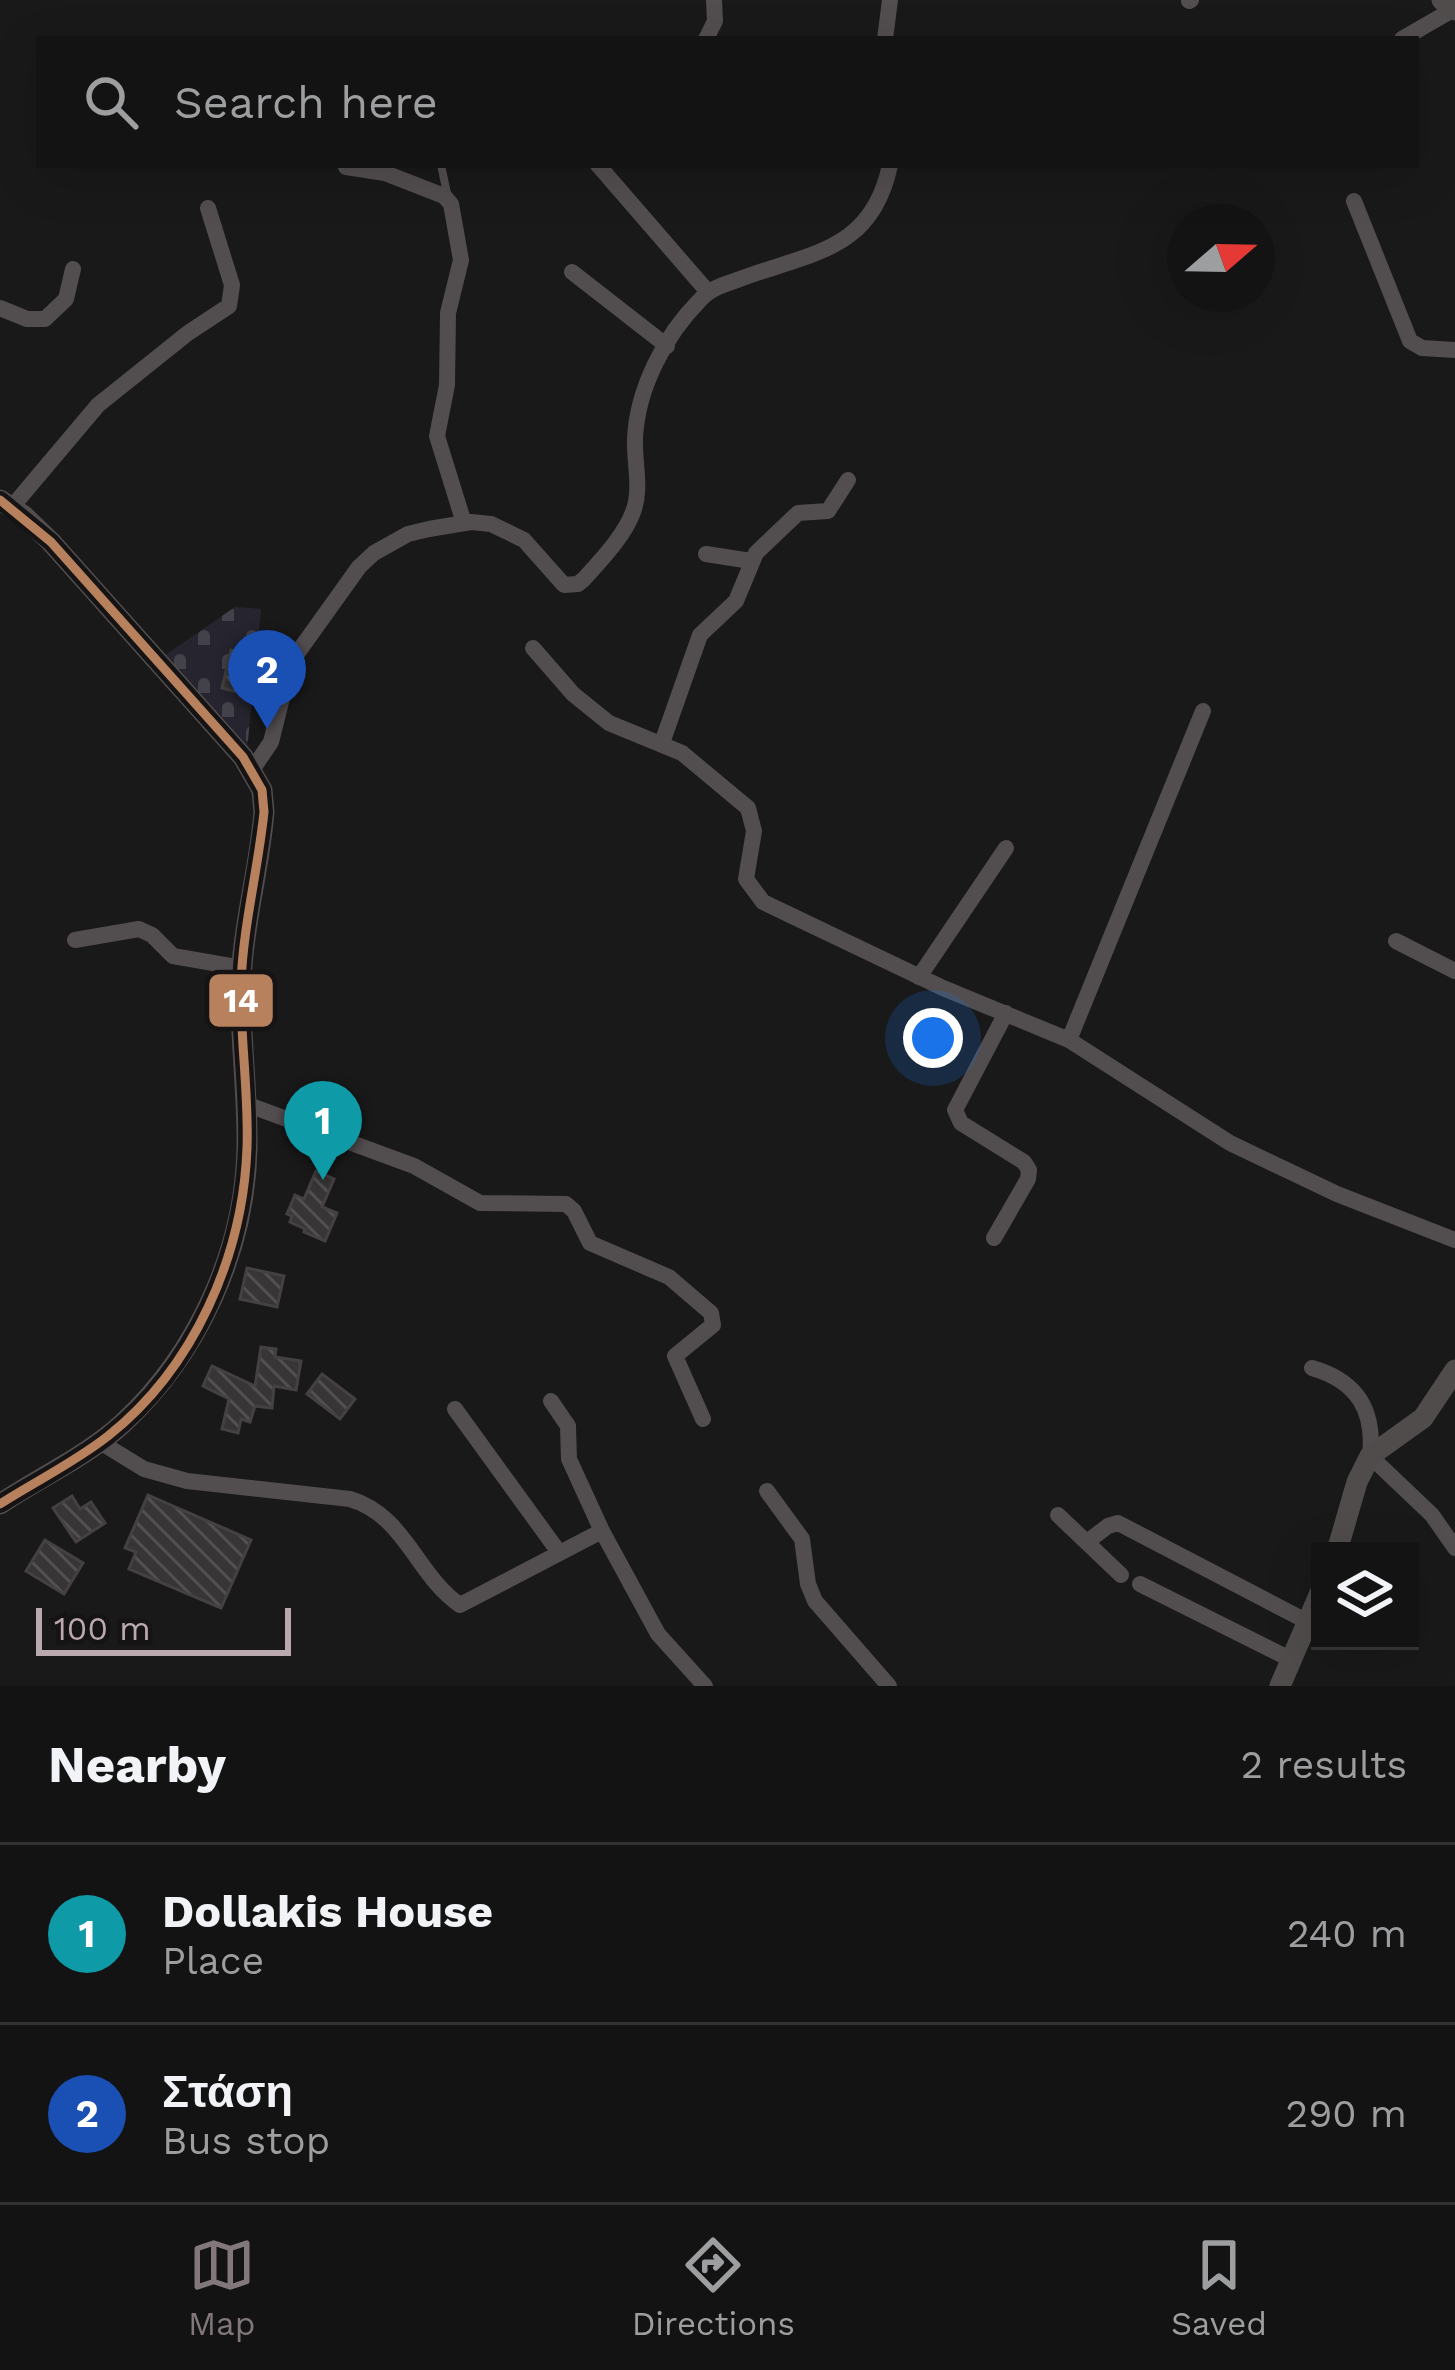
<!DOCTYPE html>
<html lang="en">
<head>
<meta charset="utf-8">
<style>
  :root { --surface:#131313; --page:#1c1c1c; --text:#f1f3f6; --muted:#9d9ea0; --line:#323233; --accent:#82777a }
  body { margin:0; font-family:"Work Sans",sans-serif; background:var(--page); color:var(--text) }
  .controls { position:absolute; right:36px; bottom:36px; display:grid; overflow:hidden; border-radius:0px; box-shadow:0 12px 48px #0002 }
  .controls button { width:108px; height:108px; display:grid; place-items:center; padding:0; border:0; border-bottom:3px solid var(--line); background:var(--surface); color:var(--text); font:60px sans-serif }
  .compass { position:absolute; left:1167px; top:204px; width:108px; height:108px; border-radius:50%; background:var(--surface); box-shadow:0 12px 48px #0002; rotate:70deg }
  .scale { position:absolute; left:36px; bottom:30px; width:255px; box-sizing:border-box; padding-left:12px; border:6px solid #baaaaf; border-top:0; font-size:33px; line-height:42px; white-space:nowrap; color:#baaaaf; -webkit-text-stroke:9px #151313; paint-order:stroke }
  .you { position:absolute; left:933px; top:1038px; width:42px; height:42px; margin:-30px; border:9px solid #fff; border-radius:50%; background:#1a73e8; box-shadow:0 0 0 18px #1a73e833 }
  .badge { display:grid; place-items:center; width:78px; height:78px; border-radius:50%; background:var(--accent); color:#fff; font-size:39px; font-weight:700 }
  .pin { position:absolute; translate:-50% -99px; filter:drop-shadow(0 3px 6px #0008) }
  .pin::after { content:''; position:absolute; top:63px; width:42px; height:36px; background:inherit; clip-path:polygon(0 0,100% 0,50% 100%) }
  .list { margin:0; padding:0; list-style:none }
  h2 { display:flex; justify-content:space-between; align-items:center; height:156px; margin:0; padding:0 48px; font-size:51px }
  h2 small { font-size:39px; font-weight:400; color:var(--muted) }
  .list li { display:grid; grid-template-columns:78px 1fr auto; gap:36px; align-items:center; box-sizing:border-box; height:180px; padding:0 48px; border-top:3px solid var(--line) }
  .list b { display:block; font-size:45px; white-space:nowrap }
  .list p { margin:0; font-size:39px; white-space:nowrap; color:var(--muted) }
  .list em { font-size:39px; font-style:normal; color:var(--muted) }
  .icon { flex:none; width:66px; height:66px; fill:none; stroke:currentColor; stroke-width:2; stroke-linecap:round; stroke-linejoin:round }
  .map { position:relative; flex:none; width:1455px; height:1686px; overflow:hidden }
  .search { position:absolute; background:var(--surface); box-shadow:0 12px 48px #0002; left:36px; right:36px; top:36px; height:132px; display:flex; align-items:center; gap:30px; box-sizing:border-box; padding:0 42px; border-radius:0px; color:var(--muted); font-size:45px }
  .sheet { height:516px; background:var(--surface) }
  nav { display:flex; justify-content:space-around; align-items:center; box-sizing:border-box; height:168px; border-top:3px solid var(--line); background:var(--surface); font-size:33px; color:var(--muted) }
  nav a { display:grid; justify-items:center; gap:6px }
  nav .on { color:var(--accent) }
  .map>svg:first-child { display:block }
  .cemetery { fill:url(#cemetery-stones) }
  .building { fill:url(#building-back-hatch); stroke:#454142; stroke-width:3 }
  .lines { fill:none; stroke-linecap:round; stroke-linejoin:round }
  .service { stroke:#524d4e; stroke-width:8 }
  .minor { stroke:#524d4e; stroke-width:16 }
  .tertiary { stroke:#524d4e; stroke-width:21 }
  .secondary { stroke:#504c4c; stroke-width:21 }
  .bus-1-casing { stroke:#151313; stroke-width:18 }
  .bus-1 { stroke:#b6815c; stroke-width:9 }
  .line-badge { stroke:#151313; stroke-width:4.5 }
  .badge-label { font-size:33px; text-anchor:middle; font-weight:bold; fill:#fff }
</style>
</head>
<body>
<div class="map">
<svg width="1455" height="1686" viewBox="0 0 1455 1686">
  <defs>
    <pattern id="cemetery-stones" width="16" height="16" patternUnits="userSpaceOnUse" patternTransform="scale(3)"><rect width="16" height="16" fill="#26252f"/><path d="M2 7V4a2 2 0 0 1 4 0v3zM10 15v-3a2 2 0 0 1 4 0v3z" fill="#43424b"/></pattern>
    <pattern id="building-back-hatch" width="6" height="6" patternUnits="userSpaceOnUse" patternTransform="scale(3)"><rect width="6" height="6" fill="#373536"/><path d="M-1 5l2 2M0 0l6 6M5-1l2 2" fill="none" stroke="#525051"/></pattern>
  </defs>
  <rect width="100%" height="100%" fill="#191919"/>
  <path class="cemetery" d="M 235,607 L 261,609 L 247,750 L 161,658 Z"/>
  <path class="building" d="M 231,650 L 255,655 L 245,694 L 222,688 Z
    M 316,1171 L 334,1179 L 322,1207 L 337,1213 L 325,1241 L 304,1232 L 305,1229 L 290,1222 L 292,1216 L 287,1214 L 295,1195 L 304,1199 Z
    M 247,1268 L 284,1276 L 277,1307 L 240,1299 Z
    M 261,1347 L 276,1349 L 275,1357 L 301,1361 L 296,1390 L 274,1386 L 272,1408 L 255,1406 L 250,1422 L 241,1419 L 238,1433 L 222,1429 L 229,1399 L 203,1386 L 212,1366 L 255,1386 Z
    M 322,1374 L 355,1399 L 340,1419 L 307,1394 Z
    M 148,1495 L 251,1540 L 221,1608 L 129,1569 L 136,1552 L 125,1548 Z
    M 72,1496 L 80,1509 L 91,1502 L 105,1523 L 76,1542 L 53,1508 Z
    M 45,1540 L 83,1563 L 64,1594 L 26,1571 Z"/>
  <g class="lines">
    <path class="service" d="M 441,165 L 448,198"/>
    <path class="minor" d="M 1189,1 L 1191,0
      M 706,39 L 715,21 L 714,0
      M 885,39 L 890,0
      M 1402,39 L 1454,9
      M 598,165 L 708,292
      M 346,167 L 385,173 L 444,196 L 451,204 L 461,260 L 448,313 L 447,385 L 437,436 L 464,523
      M 1354,201 L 1410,341 L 1422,348 L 1455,350
      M 572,272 L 667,346
      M 0,308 L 27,319 L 45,319 L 66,299 L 73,269
      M 12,507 L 98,405 L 188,333 L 229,306 L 232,285 L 208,208
      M 706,554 L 751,561
      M 533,648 L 573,694 L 609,723 L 682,753 L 748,808 L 754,831 L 746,879 L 763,902 L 943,988 L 1069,1040 L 1230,1143 L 1337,1194 L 1455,1240
      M 662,743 L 700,635 L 736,601 L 756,553 L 798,513 L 828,511 L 848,480
      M 252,770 L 271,742 L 291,662 L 359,567 L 374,553 L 408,534 L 429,529 L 471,522 L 491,524 L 524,540 L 564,585 L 578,584 L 584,579 C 601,560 625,535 633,512 C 642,489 634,463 635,439 C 637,389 665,335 700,300 C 710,288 726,284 740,279 C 812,252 872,251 890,165
      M 75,940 L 139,929 L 152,935 L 173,956 L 242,968
      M 1396,941 L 1455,971
      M 919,977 L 1006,848
      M 1069,1040 L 1203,711
      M 246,1104 L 414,1166 L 480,1203 L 566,1204 L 574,1211 L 590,1243 L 669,1277 L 711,1313 L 713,1325 L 675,1356 L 703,1419
      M 994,1238 L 1028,1179 L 1029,1170 L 1024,1162 L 961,1123 L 955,1110 L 1006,1013
      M 1312,1368 C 1357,1381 1375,1410 1370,1456 L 1432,1515 L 1455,1548
      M 551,1401 L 568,1426 L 569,1459 L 602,1531
      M 455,1409 L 558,1551
      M 100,1442 L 144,1469 L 187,1481 L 350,1499 C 405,1515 417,1576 460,1605 L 602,1531 L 658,1634 L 705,1686
      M 767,1491 L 802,1539 L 808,1584 L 815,1601 L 889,1686
      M 1058,1515 L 1121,1575
      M 1087,1542 L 1108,1526 L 1118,1523 L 1306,1621
      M 1140,1584 L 1290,1659"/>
    <path class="tertiary" d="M 0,500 L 24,516 L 51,542 L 243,757 L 262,790 L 264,812 C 260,863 246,913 242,965 C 238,1026 248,1087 247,1148 C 245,1250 198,1354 122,1424 C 87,1456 40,1477 0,1504"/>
    <path class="secondary" d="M 1442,0 L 1455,10
      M 1337,1551 L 1357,1482 L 1370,1456 L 1423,1418 L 1455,1370
      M 1280,1686 L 1320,1593"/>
    <defs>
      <path id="bus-1" d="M 0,500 L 51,542 L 243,757 L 262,790 L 264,812 C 258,870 243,926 241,984 C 240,1039 249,1093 247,1148 C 243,1256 194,1368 108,1436 C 75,1462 36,1481 0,1504"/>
    </defs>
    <use href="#bus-1" class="bus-1-casing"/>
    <use href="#bus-1" class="bus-1"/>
  </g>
  <rect class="line-badge" x="207" y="972" width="68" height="57" rx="12" fill="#b6815c"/>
  <g class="badge-label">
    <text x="241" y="1012">14</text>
  </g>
</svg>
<div class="controls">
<button><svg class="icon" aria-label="layers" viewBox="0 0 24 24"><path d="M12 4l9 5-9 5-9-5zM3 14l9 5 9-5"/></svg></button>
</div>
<svg class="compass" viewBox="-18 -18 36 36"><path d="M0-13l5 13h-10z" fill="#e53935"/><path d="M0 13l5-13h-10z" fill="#9d9ea0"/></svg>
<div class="scale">100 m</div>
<div class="you"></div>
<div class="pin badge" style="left:323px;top:1180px;background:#0f9aa8">1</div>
<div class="pin badge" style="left:267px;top:729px;background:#1a4fb4">2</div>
<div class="search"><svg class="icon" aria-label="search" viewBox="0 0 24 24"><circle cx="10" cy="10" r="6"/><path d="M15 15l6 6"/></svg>Search here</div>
</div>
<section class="sheet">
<h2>Nearby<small>2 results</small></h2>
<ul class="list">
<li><span class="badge" style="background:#0f9aa8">1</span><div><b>Dollakis House</b><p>Place</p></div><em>240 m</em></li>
<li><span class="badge" style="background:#1a4fb4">2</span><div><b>Στάση</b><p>Bus stop</p></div><em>290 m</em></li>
</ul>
</section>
<nav>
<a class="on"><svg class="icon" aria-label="map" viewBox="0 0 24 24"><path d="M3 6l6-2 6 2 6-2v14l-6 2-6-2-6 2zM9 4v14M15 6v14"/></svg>Map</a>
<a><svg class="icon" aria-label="directions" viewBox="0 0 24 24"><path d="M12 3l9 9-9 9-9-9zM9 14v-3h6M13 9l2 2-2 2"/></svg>Directions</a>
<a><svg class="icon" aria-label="saved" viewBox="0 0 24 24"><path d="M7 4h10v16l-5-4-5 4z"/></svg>Saved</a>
</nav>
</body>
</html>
